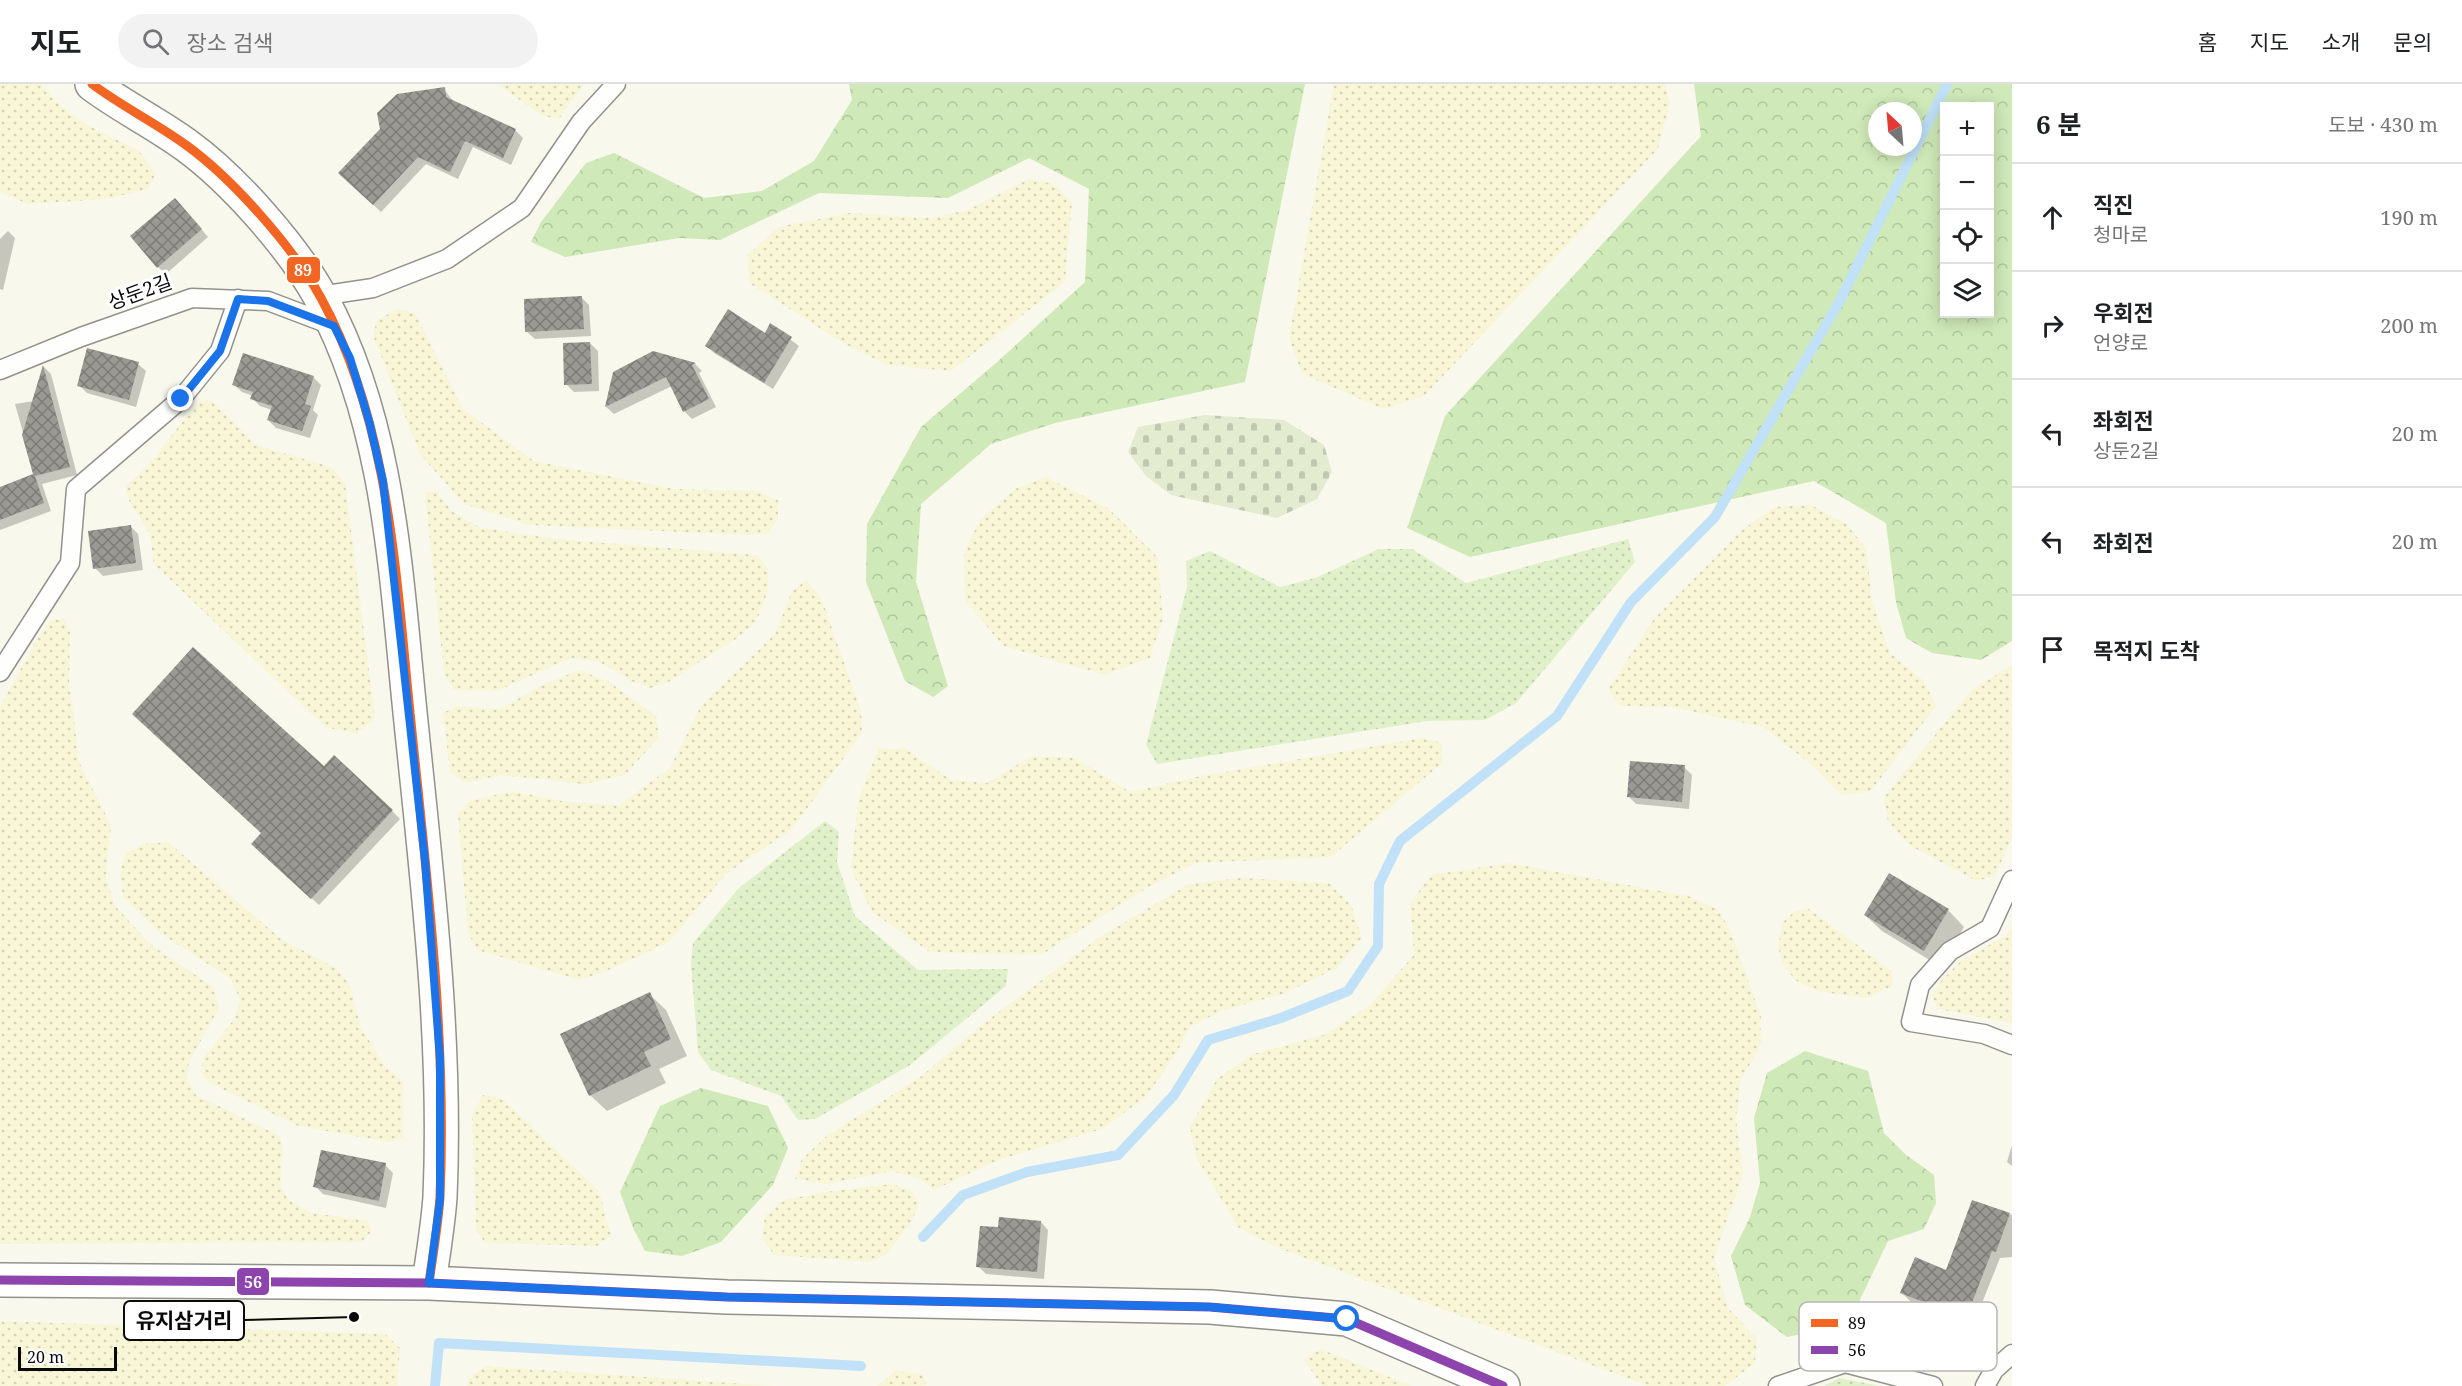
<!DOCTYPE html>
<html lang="ko">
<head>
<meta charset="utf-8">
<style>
  :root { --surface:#fff; --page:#f2f2f2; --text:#202124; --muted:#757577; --line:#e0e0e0 }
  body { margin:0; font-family:"Noto Serif","Noto Sans KR",serif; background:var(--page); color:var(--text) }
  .controls { position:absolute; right:18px; top:18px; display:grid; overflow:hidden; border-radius:0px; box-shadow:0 3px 15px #0003 }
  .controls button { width:54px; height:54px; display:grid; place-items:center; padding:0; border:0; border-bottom:2px solid var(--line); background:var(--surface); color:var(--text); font:30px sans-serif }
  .compass { position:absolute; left:1868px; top:18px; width:54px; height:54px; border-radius:50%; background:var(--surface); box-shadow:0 3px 15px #0003; rotate:334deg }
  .scale { position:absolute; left:18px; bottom:15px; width:99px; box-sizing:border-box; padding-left:6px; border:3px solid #0a0a0a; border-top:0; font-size:16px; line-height:21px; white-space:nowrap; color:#0a0a0a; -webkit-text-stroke:4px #fff; paint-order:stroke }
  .stop { position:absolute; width:18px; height:18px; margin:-14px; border:4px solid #1a73e8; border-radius:50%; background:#fff }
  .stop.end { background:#1a73e8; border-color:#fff; box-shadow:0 2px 6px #0008 }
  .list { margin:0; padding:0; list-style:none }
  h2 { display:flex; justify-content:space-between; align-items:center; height:78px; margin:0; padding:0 24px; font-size:26px }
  h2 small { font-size:20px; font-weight:400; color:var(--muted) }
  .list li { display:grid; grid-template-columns:39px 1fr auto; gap:18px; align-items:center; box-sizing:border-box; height:108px; padding:0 24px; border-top:2px solid var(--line) }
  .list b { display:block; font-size:22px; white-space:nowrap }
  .list p { margin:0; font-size:20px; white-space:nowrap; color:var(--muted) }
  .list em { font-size:20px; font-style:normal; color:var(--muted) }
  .icon { flex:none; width:33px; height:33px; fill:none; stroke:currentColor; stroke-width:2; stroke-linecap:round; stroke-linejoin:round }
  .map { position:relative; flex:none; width:2012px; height:1302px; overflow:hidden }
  header { display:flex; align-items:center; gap:36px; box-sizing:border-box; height:84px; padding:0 30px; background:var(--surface); border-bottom:2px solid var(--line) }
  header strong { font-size:28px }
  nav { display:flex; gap:33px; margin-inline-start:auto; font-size:21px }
  .search { width:420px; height:54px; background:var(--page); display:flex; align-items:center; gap:15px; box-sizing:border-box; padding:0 21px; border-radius:33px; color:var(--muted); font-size:22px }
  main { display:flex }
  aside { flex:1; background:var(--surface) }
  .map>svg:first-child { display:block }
  .farmland { fill:url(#farmland-dots) }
  .grass { fill:url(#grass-dots) }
  .forest { fill:url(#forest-crowns); fill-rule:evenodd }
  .cemetery { fill:url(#cemetery-stones) }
  .shadow { fill:#0003 }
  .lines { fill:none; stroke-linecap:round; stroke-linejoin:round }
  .stream { stroke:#c0e1f7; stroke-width:10 }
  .building { fill:url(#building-cross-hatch) }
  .service-casing { stroke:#92918c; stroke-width:21 }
  .tertiary-casing { stroke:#92918c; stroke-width:36 }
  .service { stroke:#fefefc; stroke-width:18 }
  .tertiary { stroke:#fefefc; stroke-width:33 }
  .bus-1-casing { stroke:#fff; stroke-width:14 }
  .bus-2-casing { stroke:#fff; stroke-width:14 }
  .bus-1 { stroke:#f26522; stroke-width:9 }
  .bus-2 { stroke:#8e44ad; stroke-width:9 }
  .route { stroke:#1a73e8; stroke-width:8 }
  .labels { text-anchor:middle; stroke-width:6; stroke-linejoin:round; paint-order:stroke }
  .street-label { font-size:20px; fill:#0a0a0a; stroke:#fff }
  .key { fill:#fff; stroke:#b6b6b6; stroke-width:1.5 }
  .key-label { font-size:16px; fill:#0a0a0a }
  .leader { fill:none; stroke:#0a0a0a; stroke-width:2 }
  .callout-dot { fill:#0a0a0a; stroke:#fff; stroke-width:2 }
  .callout { fill:#fff; stroke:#0a0a0a; stroke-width:2 }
  .callout-label { font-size:21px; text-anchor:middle; font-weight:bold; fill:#0a0a0a }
  .line-badge { stroke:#fff; stroke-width:2 }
  .badge-label { font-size:16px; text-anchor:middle; font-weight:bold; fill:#fff }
</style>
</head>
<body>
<header>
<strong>지도</strong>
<div class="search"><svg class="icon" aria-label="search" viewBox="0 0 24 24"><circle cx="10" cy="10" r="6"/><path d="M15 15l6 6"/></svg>장소 검색</div>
<nav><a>홈</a><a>지도</a><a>소개</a><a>문의</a></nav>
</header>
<main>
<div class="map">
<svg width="2012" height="1302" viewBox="0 0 2012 1302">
  <defs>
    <pattern id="farmland-dots" width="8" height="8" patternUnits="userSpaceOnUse" patternTransform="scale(1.5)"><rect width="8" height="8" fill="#f8f6d7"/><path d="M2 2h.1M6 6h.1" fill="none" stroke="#d3d2b7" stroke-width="1.8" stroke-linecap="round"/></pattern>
    <pattern id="grass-dots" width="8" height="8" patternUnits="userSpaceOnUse" patternTransform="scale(1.5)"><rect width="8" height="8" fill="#e0f1ca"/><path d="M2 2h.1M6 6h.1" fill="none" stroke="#bfcdac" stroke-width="1.8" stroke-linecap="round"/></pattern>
    <pattern id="forest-crowns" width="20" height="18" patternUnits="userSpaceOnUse" patternTransform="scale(1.5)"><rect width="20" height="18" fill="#cfe9b8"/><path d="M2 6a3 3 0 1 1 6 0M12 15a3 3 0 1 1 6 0" fill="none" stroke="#b0c69d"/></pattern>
    <pattern id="cemetery-stones" width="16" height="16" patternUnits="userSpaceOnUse" patternTransform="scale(1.5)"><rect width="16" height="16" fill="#e3ebd0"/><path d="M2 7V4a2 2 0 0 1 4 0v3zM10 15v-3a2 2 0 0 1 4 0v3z" fill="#c1c8b1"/></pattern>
    <pattern id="building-cross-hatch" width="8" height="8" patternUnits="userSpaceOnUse" patternTransform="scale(1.5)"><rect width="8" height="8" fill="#9b9993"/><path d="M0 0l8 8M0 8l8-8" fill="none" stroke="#7d7b76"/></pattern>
  </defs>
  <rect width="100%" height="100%" fill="#f9f8ed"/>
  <path class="farmland" d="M 0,0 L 41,0 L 59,20 L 87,41 L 139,67 L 156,89 L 148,105 L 106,115 L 28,120 L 0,108 Z
    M 497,0 L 584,0 L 559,35 L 543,32 Z
    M 1334,0 L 1665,0 L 1670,20 L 1658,65 L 1424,312 L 1384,325 L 1302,290 L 1289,254 Z
    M 1029,95 L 1054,100 L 1072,118 L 1065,198 L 951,287 L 887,281 L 843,259 L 749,199 L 748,171 L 778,143 L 849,129 L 930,134 L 968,126 Z
    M 397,225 L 415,229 L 463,325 L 534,377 L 674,405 L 756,407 L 778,416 L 778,435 L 767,450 L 747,451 L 529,441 L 464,420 L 420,370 L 374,254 L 376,237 Z
    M 200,316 L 212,317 L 256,361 L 331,383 L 345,399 L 375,634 L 357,650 L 325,643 L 154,480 L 150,450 L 129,417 L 126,402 L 149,380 Z
    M 1046,393 L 1109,425 L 1158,474 L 1163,536 L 1150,574 L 1104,591 L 1003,562 L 965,516 L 964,468 L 980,436 L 1015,405 Z
    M 437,408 L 453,428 L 479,443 L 555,455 L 757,471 L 768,485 L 768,507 L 756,538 L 736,555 L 668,598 L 650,604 L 631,597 L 598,577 L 571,574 L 497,607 L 454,606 L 444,590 L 425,408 Z
    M 1811,421 L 1846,440 L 1866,464 L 1872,516 L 1890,569 L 1924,597 L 1936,622 L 1870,708 L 1841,711 L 1812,681 L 1763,643 L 1672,623 L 1620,622 L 1608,605 L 1654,535 L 1742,446 L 1775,423 Z
    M 807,496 L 822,516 L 861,627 L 862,649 L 792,745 L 726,790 L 669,858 L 604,888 L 579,896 L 477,866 L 468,849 L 458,730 L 469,717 L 512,707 L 567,718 L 619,721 L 670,684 L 701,622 L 775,550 L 792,507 Z
    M 64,535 L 70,548 L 69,595 L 79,678 L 111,741 L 106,793 L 115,822 L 150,860 L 213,903 L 219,924 L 189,978 L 187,995 L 196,1011 L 280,1052 L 283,1066 L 280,1100 L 287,1114 L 310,1129 L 367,1136 L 372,1147 L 361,1158 L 0,1160 L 0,623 L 37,555 L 51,536 Z
    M 2012,581 L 2012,753 L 1995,792 L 1976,797 L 1909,761 L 1888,737 L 1884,713 L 1972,606 Z
    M 579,586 L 609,598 L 656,632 L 659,653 L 625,691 L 584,700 L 501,691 L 465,699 L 450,688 L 443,629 L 457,622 L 500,625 L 540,602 Z
    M 1422,654 L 1442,659 L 1442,679 L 1331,773 L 1196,779 L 1147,804 L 1041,871 L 930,868 L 872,828 L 851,785 L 858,717 L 878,665 L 906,665 L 951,696 L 987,699 L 1032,672 L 1075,674 L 1130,708 L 1201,692 Z
    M 168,758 L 280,854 L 337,885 L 349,900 L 361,943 L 383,980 L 403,997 L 403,1054 L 389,1058 L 298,1042 L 208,998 L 200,986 L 205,972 L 235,934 L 240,916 L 231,895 L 160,849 L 123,813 L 120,788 L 126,769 L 143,760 Z
    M 1509,779 L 1688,812 L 1717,825 L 1730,845 L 1761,933 L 1760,963 L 1741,995 L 1736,1034 L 1743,1091 L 1714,1174 L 1728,1224 L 1757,1255 L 1755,1279 L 1725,1302 L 1648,1302 L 1276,1163 L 1239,1144 L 1196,1073 L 1190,1043 L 1217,995 L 1253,970 L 1324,951 L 1370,921 L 1414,871 L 1410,819 L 1431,791 Z
    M 1241,794 L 1329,799 L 1351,821 L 1362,854 L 1337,884 L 1283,910 L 1221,927 L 1190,943 L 1176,970 L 1146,1013 L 1102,1045 L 998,1076 L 934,1106 L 919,1095 L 892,1087 L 827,1100 L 795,1095 L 802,1075 L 828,1051 L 919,994 L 992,933 L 1101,852 L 1189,800 Z
    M 1809,825 L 1892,887 L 1892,902 L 1867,914 L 1816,907 L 1795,896 L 1781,877 L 1778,861 L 1783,838 L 1795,827 Z
    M 2012,839 L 2012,939 L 1938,925 L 1932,911 L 1941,897 L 1962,876 L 2007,851 Z
    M 483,1011 L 503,1015 L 599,1107 L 611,1151 L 597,1162 L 485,1159 L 476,1145 L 472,1031 Z
    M 892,1100 L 912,1107 L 919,1119 L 912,1137 L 888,1169 L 871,1178 L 774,1171 L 762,1154 L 765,1132 L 784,1116 L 825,1108 Z
    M 0,1237 L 385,1250 L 400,1264 L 397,1302 L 0,1302 Z
    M 1320,1265 L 1412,1302 L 1322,1302 L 1304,1276 Z
    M 486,1282 L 773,1302 L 467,1302 L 468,1294 Z
    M 895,1287 L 923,1290 L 927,1302 L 877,1302 Z"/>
  <path class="grass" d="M 1628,455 L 1635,478 L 1516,619 L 1485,636 L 1427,637 L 1157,680 L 1146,661 L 1187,503 L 1186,477 L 1210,467 L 1280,503 L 1315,494 L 1379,465 L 1412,465 L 1466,499 Z
    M 825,737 L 839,748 L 837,778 L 855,832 L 918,886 L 1008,885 L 1006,902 L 910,981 L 815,1035 L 798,1036 L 781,1012 L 711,986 L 698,968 L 691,880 L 693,859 L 739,804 Z
    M 1839,1294 L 1880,1302 L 1824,1302 Z"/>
  <path class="forest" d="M 849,0 L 1305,0 L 1245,298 L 1055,339 L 991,360 L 921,420 L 916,498 L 948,602 L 933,613 L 905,597 L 866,498 L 867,440 L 921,343 L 996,279 L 1085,198 L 1089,105 L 1029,74 L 948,114 L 819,109 L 720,156 L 679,154 L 565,173 L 531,158 L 541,138 L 586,79 L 614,69 L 704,114 L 762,107 L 814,77 L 852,16 Z
    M 1694,0 L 2012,0 L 2012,557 L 1981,576 L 1932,569 L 1906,554 L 1896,518 L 1886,439 L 1814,397 L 1470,473 L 1407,444 L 1445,332 L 1701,52 ZM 1990,22 L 1990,230 L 1944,230 L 1944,22 ZM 1877,27 L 1913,27 L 1913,63 L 1877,63 Z
    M 1805,967 L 1868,987 L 1884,1049 L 1905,1070 L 1934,1091 L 1936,1119 L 1924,1145 L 1888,1157 L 1848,1241 L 1787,1253 L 1745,1221 L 1731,1172 L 1750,1133 L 1760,1099 L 1754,1034 L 1767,989 Z
    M 701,1004 L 768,1022 L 788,1064 L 773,1101 L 721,1158 L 682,1172 L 645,1167 L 634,1146 L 620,1108 L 660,1022 Z"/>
  <path class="cemetery" d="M 1205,331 L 1284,336 L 1324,361 L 1332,388 L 1317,415 L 1277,434 L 1171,411 L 1146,392 L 1128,368 L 1138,343 Z"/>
  <path class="shadow" d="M 444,5 L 453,17 L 515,46 L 523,54 L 511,81 L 473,63 L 458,95 L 426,80 L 381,128 L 340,89 Z
    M 182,123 L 208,153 L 166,190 L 158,183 Z
    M 8,147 L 15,154 L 3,206 L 0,205 L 0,155 Z
    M 581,213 L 589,221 L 591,252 L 535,255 L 527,248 Z
    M 771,241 L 799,262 L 773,305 L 714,269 L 707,262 L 765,251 Z
    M 590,259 L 598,267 L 599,307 L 574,308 L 566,300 Z
    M 654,268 L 695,280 L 702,287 L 699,289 L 716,323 L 692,335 L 684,327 L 672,302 L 614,330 L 606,323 L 615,289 Z
    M 138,280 L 146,287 L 136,323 L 87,309 L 79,301 Z
    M 44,283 L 51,290 L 77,391 L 42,400 L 51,427 L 0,446 L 0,404 L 35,391 L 15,320 L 34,317 Z
    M 313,293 L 321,301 L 313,326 L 318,331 L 310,354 L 276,344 L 268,336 L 272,326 L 260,322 L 252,314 L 253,312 L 242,308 L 234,301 Z
    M 130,442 L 138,450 L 143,486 L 103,492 L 95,484 Z
    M 1684,683 L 1692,691 L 1689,725 L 1636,720 L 1628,712 Z
    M 324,684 L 392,727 L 400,735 L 319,821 L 261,768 L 263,749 Z
    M 1948,826 L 1964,843 L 1941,883 L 1882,847 L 1865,831 Z
    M 649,910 L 666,926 L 687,972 L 659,985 L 666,999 L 607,1027 L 590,1011 Z
    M 2012,1061 L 2012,1082 L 2007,1078 Z
    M 385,1081 L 393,1089 L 386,1124 L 323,1110 L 315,1102 Z
    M 1973,1118 L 2012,1131 L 2012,1173 L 2000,1174 L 1976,1234 L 1990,1244 L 1976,1278 L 1948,1267 L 1940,1259 L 1951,1232 L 1910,1217 L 1902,1209 L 1947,1188 Z
    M 1041,1138 L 1048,1146 L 1044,1195 L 986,1190 L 978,1182 L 1000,1145 Z"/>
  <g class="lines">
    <path class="stream" d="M 923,1153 L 963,1111 L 1027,1088 L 1118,1071 L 1174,1011 L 1208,956 L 1281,934 L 1348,907 L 1378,862 L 1379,800 L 1400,757 L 1557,632 L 1631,518 L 1715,433 L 1839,218 L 1947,0
      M 435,1302 L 439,1259 L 861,1282"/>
  </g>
  <path class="building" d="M 445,3 L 446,13 L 516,45 L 503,74 L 465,57 L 450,88 L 418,73 L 373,121 L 338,89 L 380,45 L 377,29 L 397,10 Z
    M 175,114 L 202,145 L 157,184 L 130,152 Z
    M 582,212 L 584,245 L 525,248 L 524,215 Z
    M 728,225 L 765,249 L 770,239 L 792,253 L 764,299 L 705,262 Z
    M 590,258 L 592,300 L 564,301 L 563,259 Z
    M 87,264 L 139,278 L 129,316 L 77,302 Z
    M 653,267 L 696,279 L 692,281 L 709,315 L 683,328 L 666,293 L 605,323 L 613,288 Z
    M 243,269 L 314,292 L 305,320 L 311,322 L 302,347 L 267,336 L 272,322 L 250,315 L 253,308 L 232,301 Z
    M 43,281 L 70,383 L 35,392 L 44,419 L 0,436 L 0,403 L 33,390 L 22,351 Z
    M 131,441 L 136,479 L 93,485 L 88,447 Z
    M 193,563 L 324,682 L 334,671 L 393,726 L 311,815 L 251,760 L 261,749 L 132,630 Z
    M 1630,677 L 1685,681 L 1682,718 L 1627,713 Z
    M 1889,789 L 1949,825 L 1924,867 L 1864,831 Z
    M 650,908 L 671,955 L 644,968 L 651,982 L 589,1012 L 560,950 Z
    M 321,1066 L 386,1079 L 379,1117 L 313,1103 Z
    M 1972,1116 L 2010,1129 L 1996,1168 L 1992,1167 L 1968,1229 L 1983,1235 L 1968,1272 L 1938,1260 L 1950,1228 L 1900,1209 L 1915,1173 L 1946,1186 Z
    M 999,1133 L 1041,1137 L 1037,1188 L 976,1183 L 980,1142 L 998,1143 Z"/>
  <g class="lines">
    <defs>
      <path id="service" d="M 320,212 L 373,204 L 447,175 L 522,124 L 581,38 L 616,0
        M 0,286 L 81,253 L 192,214 L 268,217 L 334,242
        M 0,588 L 70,479 L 76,405 L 181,315 L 220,267 L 238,215
        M 2012,796 L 1990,844 L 1950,867 L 1920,901 L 1911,938 L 1984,950 L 2012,961
        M 1778,1302 L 1845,1279 L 1933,1302
        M 1985,1302 L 1994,1286 L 2012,1270"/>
      <path id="tertiary" d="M 92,0 C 121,22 156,39 186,61 C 233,95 293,163 321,214 C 391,342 396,496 411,638 C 427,795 447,955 440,1113 C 438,1142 433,1170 429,1199
        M 0,1196 L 429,1199 L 727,1213 L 1210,1223 L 1347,1235 L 1503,1302"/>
    </defs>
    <use href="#service" class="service-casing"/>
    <use href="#tertiary" class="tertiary-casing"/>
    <use href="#service" class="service"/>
    <use href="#tertiary" class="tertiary"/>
    <defs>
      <path id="bus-1" d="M 92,0 C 121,22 156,39 186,61 C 233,95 293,163 321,214 C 391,342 396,496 411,638 C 427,795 447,955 440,1113 C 438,1142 433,1170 429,1199"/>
      <path id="bus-2" d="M 0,1196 L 429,1199 L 727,1213 L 1210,1223 L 1347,1235 L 1503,1302"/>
    </defs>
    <use href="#bus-1" class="bus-1-casing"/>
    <use href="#bus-2" class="bus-2-casing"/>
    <use href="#bus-1" class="bus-1"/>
    <use href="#bus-2" class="bus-2"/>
  </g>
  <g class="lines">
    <path class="route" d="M 181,315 L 220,267 L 238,215 L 268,217 L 334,242 L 350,274 L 369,337 L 383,397 L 425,777 L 440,975 L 440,1115 L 429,1199 L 726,1213 L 1210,1223 L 1347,1235"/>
  </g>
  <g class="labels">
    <g class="street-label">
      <text transform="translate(140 208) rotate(-20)" y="7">상둔2길</text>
    </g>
  </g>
  <rect x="1799" y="1218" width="198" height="69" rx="9" class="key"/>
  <rect x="1811" y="1235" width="27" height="8" fill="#f26522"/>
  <rect x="1811" y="1262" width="27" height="8" fill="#8e44ad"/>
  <g class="key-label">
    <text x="1848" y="1245">89</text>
    <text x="1848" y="1272">56</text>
  </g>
  <path class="leader" d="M354 1233L244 1236"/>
  <circle class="callout-dot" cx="354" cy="1233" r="6"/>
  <rect class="callout" x="124" y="1217" width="120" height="39" rx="6"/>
  <g class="callout-label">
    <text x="184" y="1244">유지삼거리</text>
  </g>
  <g class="line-badge">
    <rect x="286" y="172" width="35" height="28" rx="6" fill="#f26522"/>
    <rect x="236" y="1183" width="34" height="29" rx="6" fill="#8e44ad"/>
  </g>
  <g class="badge-label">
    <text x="303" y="192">89</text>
    <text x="253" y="1204">56</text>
  </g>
</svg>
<div class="controls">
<button>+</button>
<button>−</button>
<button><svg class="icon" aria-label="locate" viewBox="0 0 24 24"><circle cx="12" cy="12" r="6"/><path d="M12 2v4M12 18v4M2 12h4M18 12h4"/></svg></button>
<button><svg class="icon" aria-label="layers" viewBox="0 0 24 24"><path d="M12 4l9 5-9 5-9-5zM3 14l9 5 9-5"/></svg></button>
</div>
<svg class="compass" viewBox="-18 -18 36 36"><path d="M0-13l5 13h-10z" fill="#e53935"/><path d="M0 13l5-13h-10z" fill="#757577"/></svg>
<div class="scale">20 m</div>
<div class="stop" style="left:1347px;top:1235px"></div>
<div class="stop end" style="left:181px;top:315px"></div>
</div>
<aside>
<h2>6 분<small>도보 · 430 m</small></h2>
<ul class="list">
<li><svg class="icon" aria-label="ahead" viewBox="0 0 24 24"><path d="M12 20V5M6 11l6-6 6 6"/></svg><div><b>직진</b><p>청마로</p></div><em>190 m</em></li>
<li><svg class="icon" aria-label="right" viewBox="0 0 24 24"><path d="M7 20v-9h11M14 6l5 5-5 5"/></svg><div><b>우회전</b><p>언양로</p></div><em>200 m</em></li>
<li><svg class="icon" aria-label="left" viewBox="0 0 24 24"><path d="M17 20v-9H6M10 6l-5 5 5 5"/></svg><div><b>좌회전</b><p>상둔2길</p></div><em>20 m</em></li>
<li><svg class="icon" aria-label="left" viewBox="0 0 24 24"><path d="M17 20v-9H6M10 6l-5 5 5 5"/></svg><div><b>좌회전</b></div><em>20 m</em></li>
<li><svg class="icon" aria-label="arrive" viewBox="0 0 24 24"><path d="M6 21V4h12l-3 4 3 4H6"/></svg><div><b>목적지 도착</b></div></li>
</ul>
</aside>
</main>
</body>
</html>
